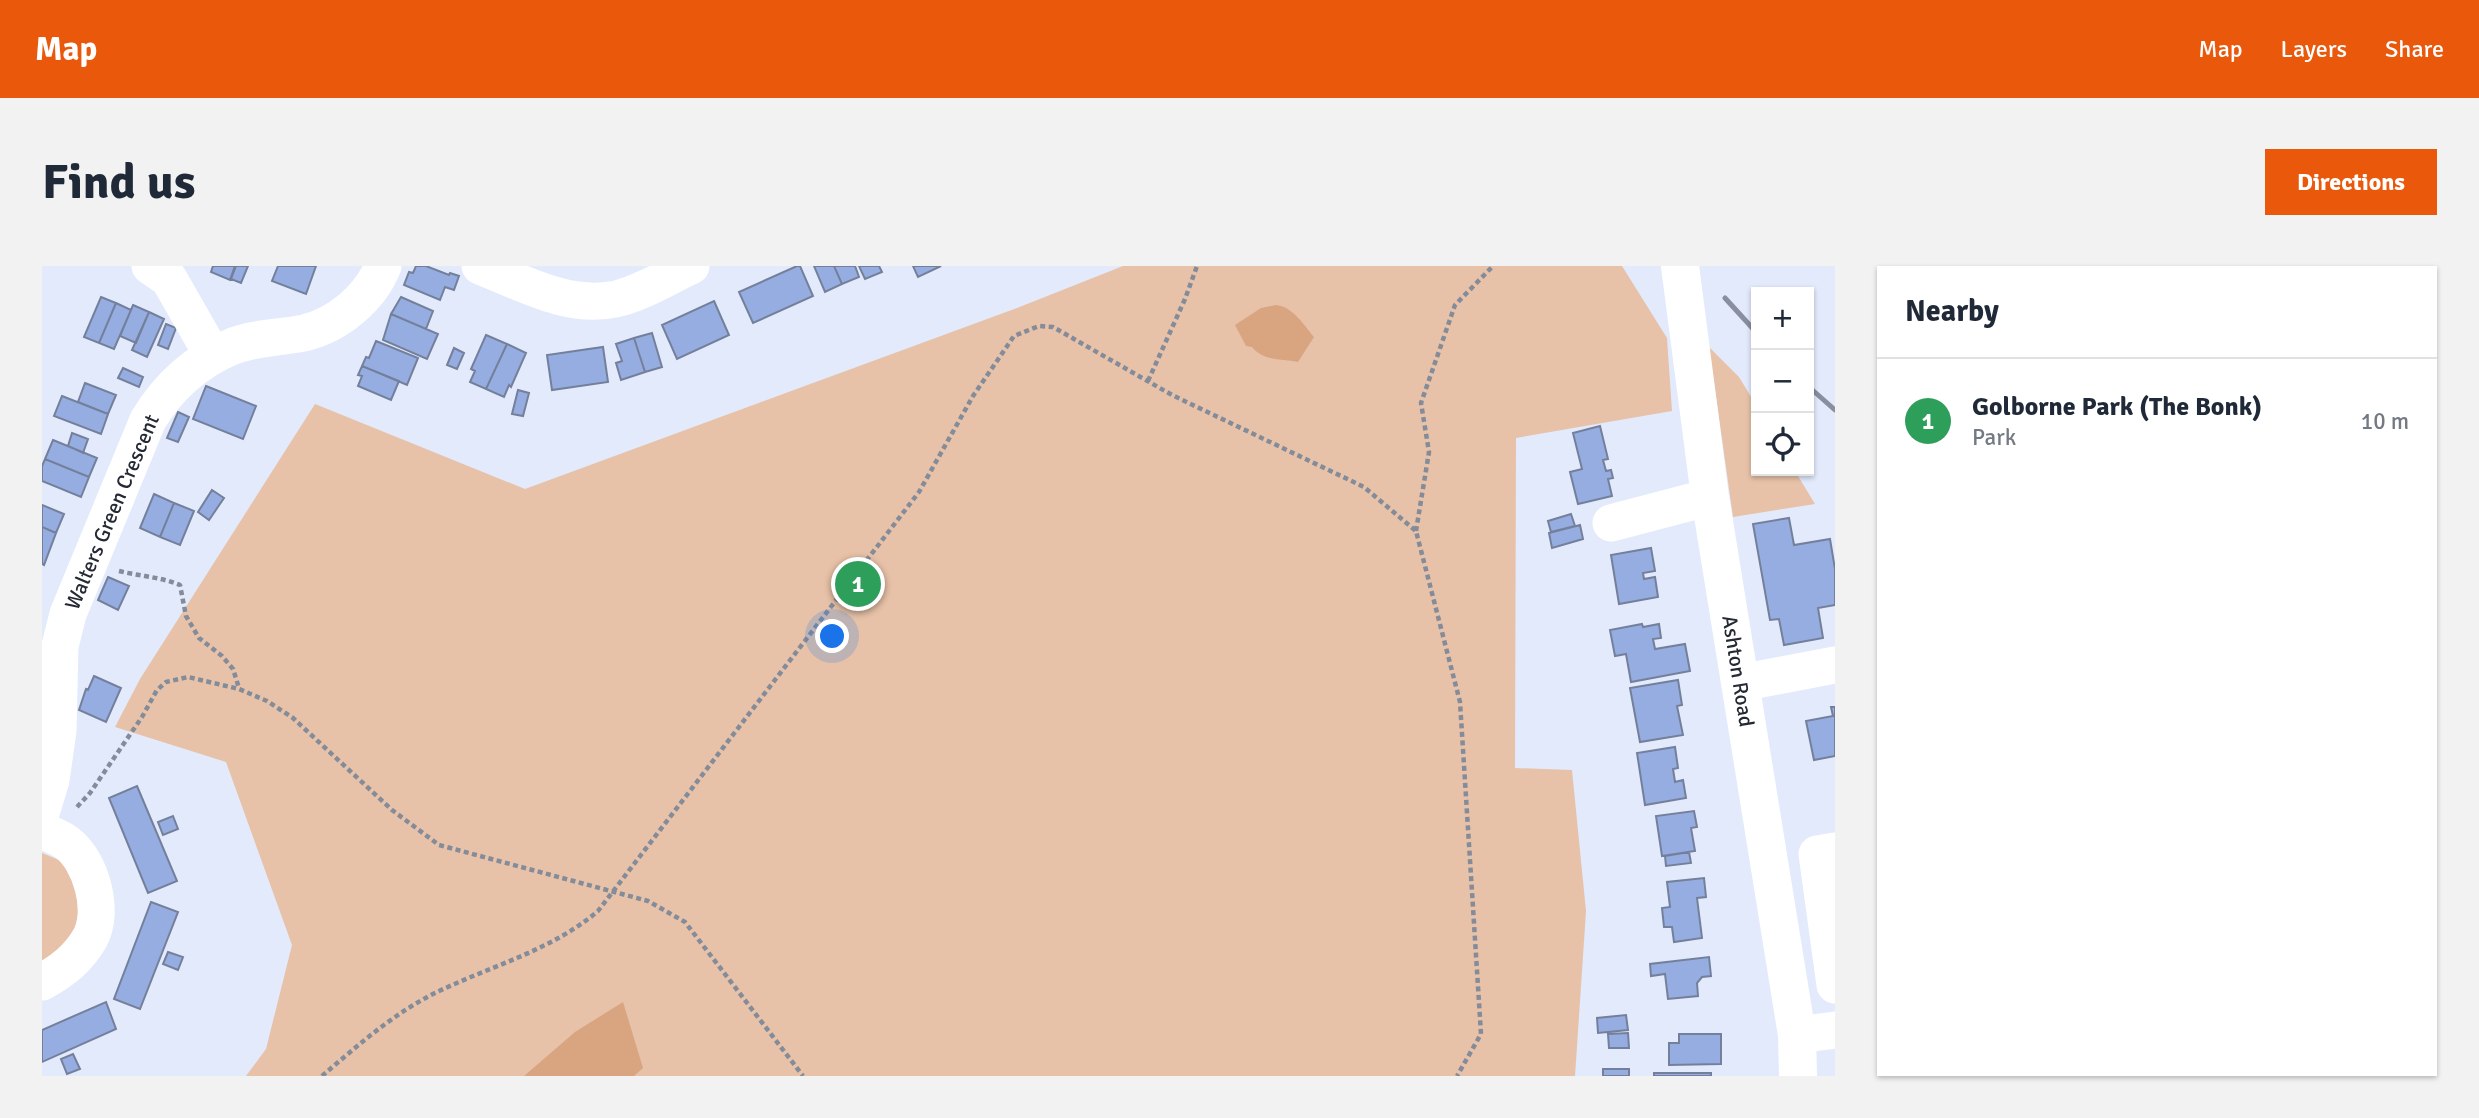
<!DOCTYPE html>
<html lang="en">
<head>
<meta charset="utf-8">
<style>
  :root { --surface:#fff; --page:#f2f2f3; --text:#1f2937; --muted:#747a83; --line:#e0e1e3; --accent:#ea580c }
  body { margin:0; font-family:Signika,sans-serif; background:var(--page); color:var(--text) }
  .controls { position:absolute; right:21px; top:21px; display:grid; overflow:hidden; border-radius:0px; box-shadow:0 2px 5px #0004 }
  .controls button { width:63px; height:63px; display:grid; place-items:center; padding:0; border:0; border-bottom:2px solid var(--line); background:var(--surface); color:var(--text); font:35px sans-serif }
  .you { position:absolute; left:791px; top:371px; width:24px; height:24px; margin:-18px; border:5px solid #fff; border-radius:50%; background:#1a73e8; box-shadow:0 0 0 10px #1a73e833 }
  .badge { display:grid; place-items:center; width:46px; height:46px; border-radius:50%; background:var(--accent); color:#fff; font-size:23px; font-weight:700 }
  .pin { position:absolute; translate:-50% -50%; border:4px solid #fff; box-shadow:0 2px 7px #0006 }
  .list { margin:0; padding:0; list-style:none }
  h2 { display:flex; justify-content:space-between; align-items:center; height:91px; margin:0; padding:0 28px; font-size:30px }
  h2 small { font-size:23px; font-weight:400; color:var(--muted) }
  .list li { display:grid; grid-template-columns:46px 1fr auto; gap:21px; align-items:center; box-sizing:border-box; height:126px; padding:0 28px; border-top:2px solid var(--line) }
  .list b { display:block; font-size:26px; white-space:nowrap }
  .list p { margin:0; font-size:23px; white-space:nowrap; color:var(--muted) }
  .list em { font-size:23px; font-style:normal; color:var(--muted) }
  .icon { flex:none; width:38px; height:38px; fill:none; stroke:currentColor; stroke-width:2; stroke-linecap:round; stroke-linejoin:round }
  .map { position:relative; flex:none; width:1793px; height:810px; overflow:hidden; border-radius:0px }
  header { display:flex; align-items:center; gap:42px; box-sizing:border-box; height:98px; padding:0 35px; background:var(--accent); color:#fff }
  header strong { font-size:33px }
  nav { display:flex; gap:38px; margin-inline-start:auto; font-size:24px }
  .intro { display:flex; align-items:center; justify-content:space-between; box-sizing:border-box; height:168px; padding:0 42px }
  h1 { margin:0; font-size:49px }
  .button { padding:18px 32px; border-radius:0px; background:var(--accent); color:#fff; font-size:24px; font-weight:700 }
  main { display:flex; gap:42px; padding:0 42px }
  aside { flex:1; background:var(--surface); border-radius:0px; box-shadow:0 2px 5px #0004 }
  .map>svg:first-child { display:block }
  .green { fill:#e7c2a8 }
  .water { fill:#d9a580 }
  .building { fill:#96ade1; stroke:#74809b; stroke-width:2 }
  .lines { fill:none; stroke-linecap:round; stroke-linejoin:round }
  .path { stroke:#848b99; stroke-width:4.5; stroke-dasharray:5 3.5; stroke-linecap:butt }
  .minor { stroke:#fff; stroke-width:37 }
  .major { stroke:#fff; stroke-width:38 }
  .rail { stroke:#898f9e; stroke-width:5 }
  .labels { text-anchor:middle; stroke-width:5; stroke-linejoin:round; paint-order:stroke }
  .street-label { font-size:21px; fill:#242934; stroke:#fff }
</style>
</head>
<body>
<header>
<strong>Map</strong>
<nav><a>Map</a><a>Layers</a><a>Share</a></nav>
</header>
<div class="intro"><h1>Find us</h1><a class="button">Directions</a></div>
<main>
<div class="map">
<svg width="1793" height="810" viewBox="0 0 1793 810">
  <rect width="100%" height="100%" fill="#e2eafc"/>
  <path class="green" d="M 1081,0 L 1580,0 L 1625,72 L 1630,145 L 1474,172 L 1473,502 L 1530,504 L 1544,645 L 1533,810 L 204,810 L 224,783 L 250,679 L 184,496 L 73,461 L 98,413 L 273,138 L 483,223 L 975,42 Z
    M 1667,81 L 1697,111 L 1714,139 L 1714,205 L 1753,205 L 1773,238 L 1691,251 Z
    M 0,587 L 29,599 L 38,641 L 32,666 L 15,693 L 0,700 Z"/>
  <path class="water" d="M 1234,39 C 1250,40 1262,59 1272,71 L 1256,96 C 1239,92 1222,96 1210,81 L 1204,80 L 1193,59 L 1219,42 Z
    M 581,736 L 601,802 L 592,810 L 482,810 L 533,766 Z"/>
  <path class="building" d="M 171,0 L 193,0 L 188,14 L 169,6 Z
    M 194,0 L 206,0 L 199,17 L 189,13 Z
    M 236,0 L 274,0 L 264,28 L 230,15 Z
    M 374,0 L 384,0 L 407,9 L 408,7 L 417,10 L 412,24 L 403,21 L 398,34 L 362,19 L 367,6 L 371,7 Z
    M 755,0 L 758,0 L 771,30 L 711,57 L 697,26 Z
    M 772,0 L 792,0 L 800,18 L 783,26 Z
    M 792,0 L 813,0 L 817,11 L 800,18 Z
    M 817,0 L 837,0 L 840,6 L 823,13 Z
    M 871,0 L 899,0 L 876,11 Z
    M 59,31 L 74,37 L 57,77 L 42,71 Z
    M 359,31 L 391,45 L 384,63 L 349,48 Z
    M 672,35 L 687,69 L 635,93 L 620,59 Z
    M 74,37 L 89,44 L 72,83 L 57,77 Z
    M 91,39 L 107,46 L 94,77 L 78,70 Z
    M 107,46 L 122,53 L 105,91 L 90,84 Z
    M 349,48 L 396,68 L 385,93 L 341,74 Z
    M 124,58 L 134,62 L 126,83 L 116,79 Z
    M 610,67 L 620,101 L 603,106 L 592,72 Z
    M 444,69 L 465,78 L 444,123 L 428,116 L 433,105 L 429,103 Z
    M 592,72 L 603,106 L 579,114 L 574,97 L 580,95 L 574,78 Z
    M 334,75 L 376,92 L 365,119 L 320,100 L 324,91 L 327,92 Z
    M 465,78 L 484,87 L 469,121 L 467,119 L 462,131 L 444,123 Z
    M 561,81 L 566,116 L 510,124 L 505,89 Z
    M 412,82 L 422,87 L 415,103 L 405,99 Z
    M 320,100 L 357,115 L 349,134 L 316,120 L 320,110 L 316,109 Z
    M 81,102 L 101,111 L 97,121 L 76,112 Z
    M 43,117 L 74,129 L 66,148 L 36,136 Z
    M 164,120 L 214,140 L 201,173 L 151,153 Z
    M 476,124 L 487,127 L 481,150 L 470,148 Z
    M 20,130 L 66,148 L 59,168 L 12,150 Z
    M 136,146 L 147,151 L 136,176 L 125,172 Z
    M 1558,160 L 1566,193 L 1561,194 L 1564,205 L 1569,204 L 1571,212 L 1566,213 L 1570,230 L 1536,238 L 1528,206 L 1540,203 L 1531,167 Z
    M 30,167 L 46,173 L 41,187 L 26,180 Z
    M 11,174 L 55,192 L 47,211 L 3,193 Z
    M 3,193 L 47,211 L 39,231 L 0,215 L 0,200 Z
    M 170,224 L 182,232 L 167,254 L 156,246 Z
    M 112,228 L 132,237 L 118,271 L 98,262 Z
    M 132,237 L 152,245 L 138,279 L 118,271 Z
    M 0,239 L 22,248 L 14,267 L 0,261 Z
    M 1529,248 L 1533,260 L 1509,266 L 1506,255 Z
    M 1747,252 L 1752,279 L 1788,273 L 1793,303 L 1793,339 L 1776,342 L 1781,372 L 1742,379 L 1737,353 L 1728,354 L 1711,258 Z
    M 1538,259 L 1541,273 L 1510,282 L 1507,267 Z
    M 0,261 L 14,267 L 2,299 L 0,298 Z
    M 1609,282 L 1613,305 L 1601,307 L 1602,313 L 1613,311 L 1616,331 L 1577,338 L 1569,289 Z
    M 66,311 L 87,320 L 76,344 L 56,334 Z
    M 1600,358 L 1601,361 L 1617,358 L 1619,372 L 1611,373 L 1613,383 L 1643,378 L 1648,405 L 1589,416 L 1584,388 L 1573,390 L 1568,364 Z
    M 52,410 L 79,422 L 64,456 L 37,444 L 44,423 L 46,424 Z
    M 1636,414 L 1640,439 L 1635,440 L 1641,469 L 1598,476 L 1588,422 Z
    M 1789,441 L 1793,441 L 1793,490 L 1772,494 L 1764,455 L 1791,450 Z
    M 1633,481 L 1636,502 L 1631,503 L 1633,516 L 1641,514 L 1644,532 L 1603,539 L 1595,487 Z
    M 95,520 L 135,615 L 106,627 L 67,532 Z
    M 1652,545 L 1655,561 L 1649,562 L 1653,585 L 1620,590 L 1614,550 Z
    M 131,550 L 136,563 L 121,569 L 116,556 Z
    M 1647,586 L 1649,597 L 1624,600 L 1623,590 Z
    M 1662,612 L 1664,631 L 1655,632 L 1660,672 L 1632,676 L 1630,661 L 1622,661 L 1620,642 L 1628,641 L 1625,616 Z
    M 109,636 L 136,646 L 98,743 L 72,733 Z
    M 126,686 L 141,691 L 136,704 L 121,698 Z
    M 1667,691 L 1669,710 L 1660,711 L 1655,717 L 1656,730 L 1626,733 L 1623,708 L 1609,710 L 1608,698 Z
    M 64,736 L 74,763 L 0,796 L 0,764 Z
    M 1584,749 L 1586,764 L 1556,767 L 1555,752 Z
    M 1586,767 L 1587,782 L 1567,782 L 1566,768 Z
    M 1637,768 L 1679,768 L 1679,798 L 1627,799 L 1627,777 L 1637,777 Z
    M 31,788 L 38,803 L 25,808 L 19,793 Z
    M 1561,803 L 1587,803 L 1587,810 L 1561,810 Z
    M 1612,807 L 1669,807 L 1669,810 L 1612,810 Z"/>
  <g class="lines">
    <path class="path" d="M 1106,115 L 1143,33 L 1155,0
      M 1374,265 L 1387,186 L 1379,137 L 1413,39 L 1451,0
      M 77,305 C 97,310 119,311 138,319 L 144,350 L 157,372 L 180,390 L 191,403 L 197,422
      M 35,541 L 48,527 L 100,451 L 115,424 L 124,416 L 146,411 L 197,423 L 225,435 L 251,452 L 350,544 L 397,579 L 606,635 L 643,656 L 761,810
      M 280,810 C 315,780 351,748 393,727 C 448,700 509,685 556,645 L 877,226 L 931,130 L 972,70 L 997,60 L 1011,61 L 1130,129 L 1322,221 L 1374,265 L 1418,436 L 1439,768 L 1415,810"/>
    <path class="minor" d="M 108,0 L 127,13 L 171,90
      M 438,0 C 481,17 526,43 574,33 C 600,27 625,11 649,0
      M 1569,257 L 1668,231
      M 1698,417 L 1793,399
      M 0,544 L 9,514 L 16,465 L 18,380 L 26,348 L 106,154 C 126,121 153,96 189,81 C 213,71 238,72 262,67 C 296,59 328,32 341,0
      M 0,565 C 8,568 17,571 25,577 C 49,595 63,645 48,672 C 36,693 20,705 0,716
      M 1793,585 L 1775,588 L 1793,719
      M 1755,769 L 1793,764"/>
    <path class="major" d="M 1638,0 L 1668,231 L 1755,769 L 1756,810"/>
    <path class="rail" d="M 1683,32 L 1714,66
      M 1767,121 L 1793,144"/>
  </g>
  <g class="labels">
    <g class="street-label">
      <text transform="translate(70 246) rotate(-67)" y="7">Walters Green Crescent</text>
      <text transform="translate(1696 405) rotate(81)" y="7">Ashton Road</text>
    </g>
  </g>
</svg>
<div class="controls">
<button>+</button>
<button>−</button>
<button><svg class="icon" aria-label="locate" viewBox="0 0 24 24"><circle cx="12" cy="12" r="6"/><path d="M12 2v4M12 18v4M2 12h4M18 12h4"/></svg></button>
</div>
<div class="you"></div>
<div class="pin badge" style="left:816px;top:318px;background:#2e9e5b">1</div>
</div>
<aside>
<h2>Nearby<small></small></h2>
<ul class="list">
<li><span class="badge" style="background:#2e9e5b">1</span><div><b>Golborne Park (The Bonk)</b><p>Park</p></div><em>10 m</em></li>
</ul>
</aside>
</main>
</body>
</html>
